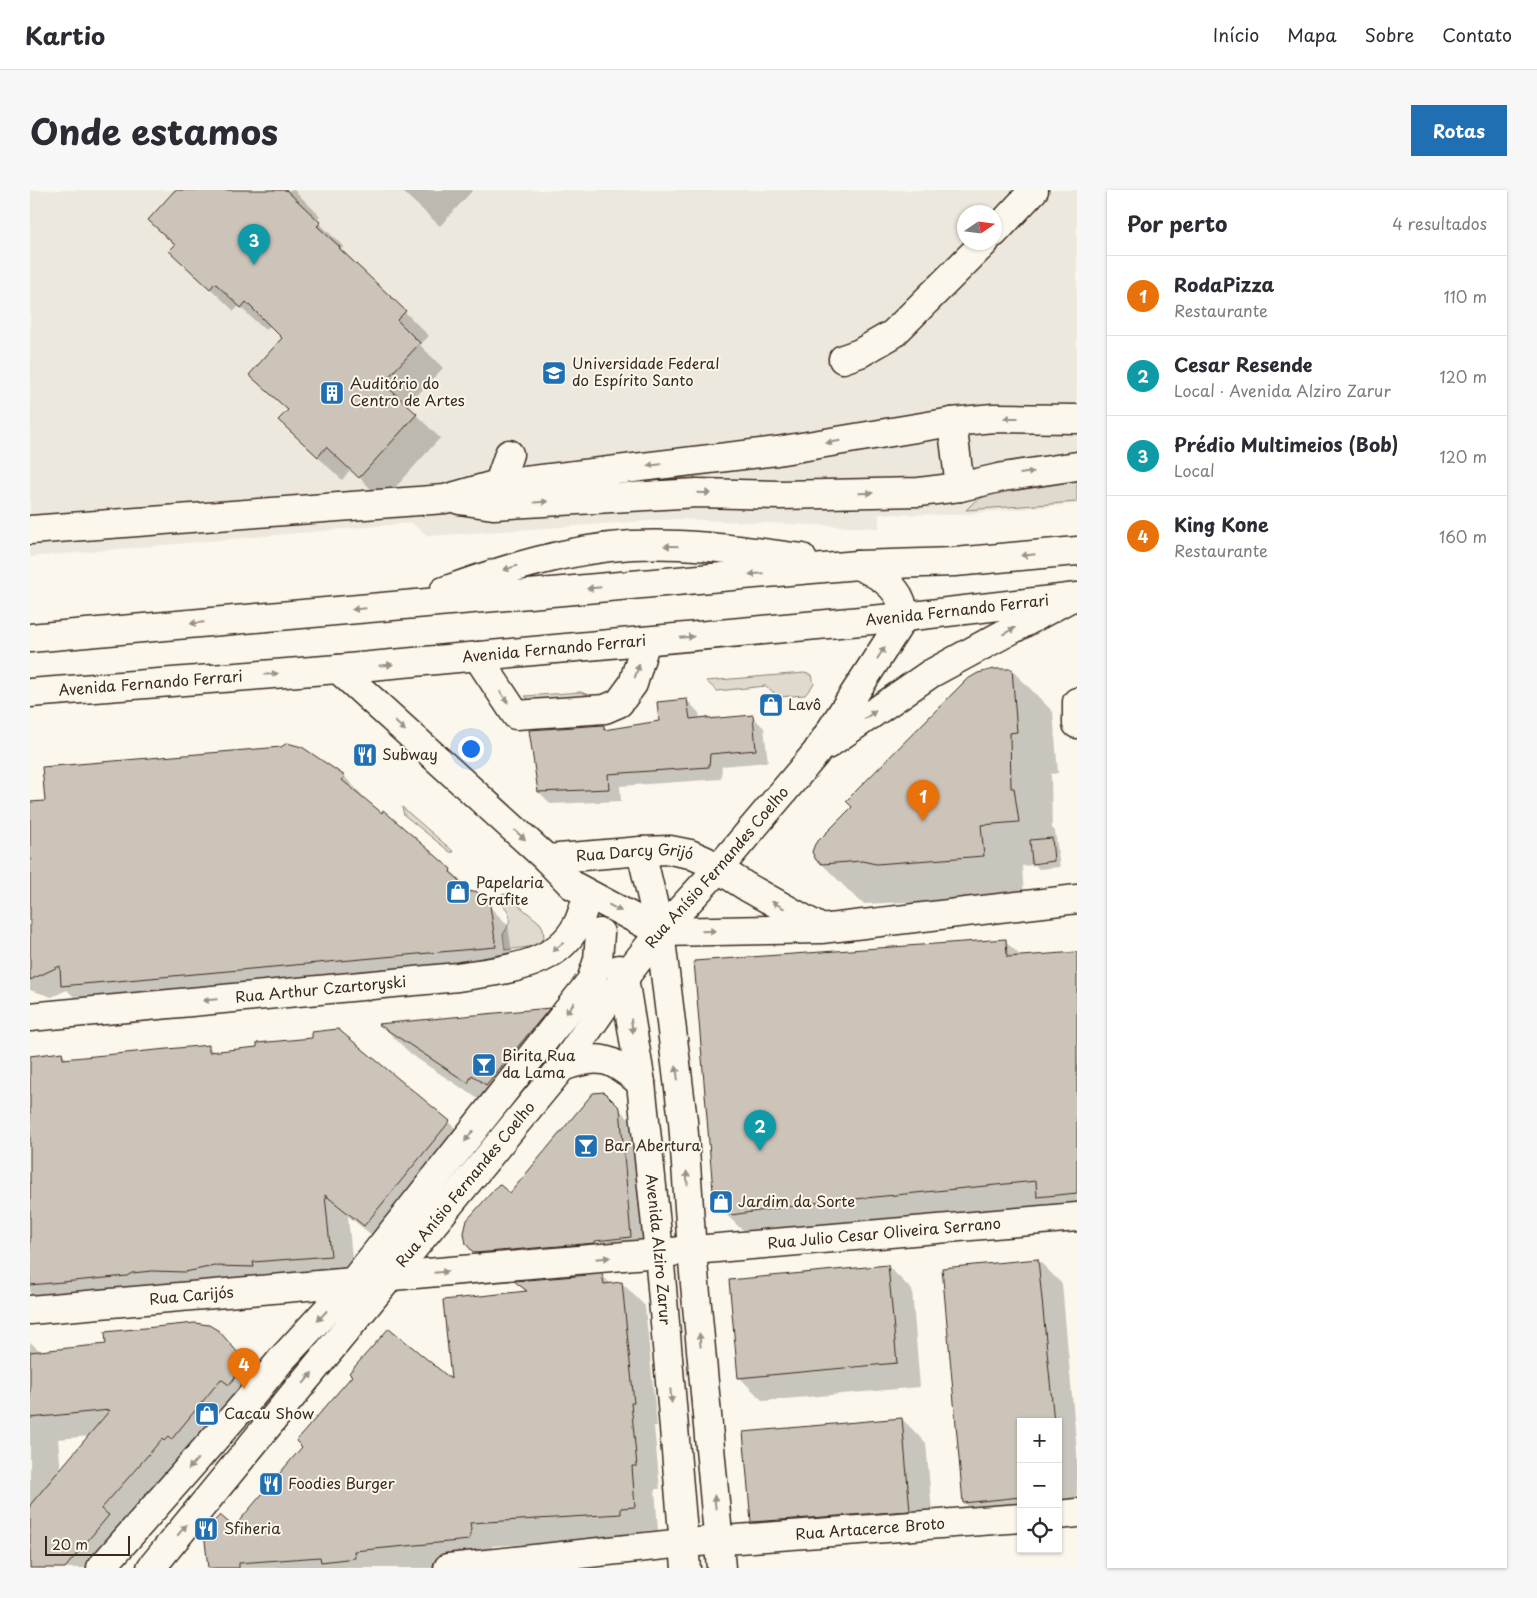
<!DOCTYPE html>
<html lang="pt">
<head>
<meta charset="utf-8">
<style>
  :root { --surface:#fff; --page:#f7f7f7; --text:#2b2b33; --muted:#7c7c81; --line:#e1e1e2; --accent:#1f6fb2 }
  body { margin:0; font-family:"Playpen Sans",sans-serif; background:var(--page); color:var(--text) }
  .controls { position:absolute; right:15px; bottom:15px; display:grid; overflow:hidden; border-radius:0px; box-shadow:0 1px 4px #0004 }
  .controls button { width:45px; height:45px; display:grid; place-items:center; padding:0; border:0; border-bottom:1px solid var(--line); background:var(--surface); color:var(--text); font:25px sans-serif }
  .compass { position:absolute; left:927px; top:15px; width:45px; height:45px; border-radius:50%; background:var(--surface); box-shadow:0 1px 4px #0004; rotate:77deg }
  .scale { position:absolute; left:15px; bottom:12px; width:85px; box-sizing:border-box; padding-left:5px; border:2px solid #3b2a1e; border-top:0; font-size:14px; line-height:18px; white-space:nowrap; color:#3b2a1e; -webkit-text-stroke:4px #fbf7ec; paint-order:stroke }
  .you { position:absolute; left:440px; top:558px; width:18px; height:18px; margin:-12px; border:4px solid #fff; border-radius:50%; background:#1a73e8; box-shadow:0 0 0 8px #1a73e833 }
  .badge { display:grid; place-items:center; width:32px; height:32px; border-radius:50%; background:var(--accent); color:#fff; font-size:16px; font-weight:700 }
  .pin { position:absolute; translate:-50% -41px; filter:drop-shadow(0 1px 2px #0008) }
  .pin::after { content:''; position:absolute; top:26px; width:18px; height:15px; background:inherit; clip-path:polygon(0 0,100% 0,50% 100%) }
  .list { margin:0; padding:0; list-style:none }
  h2 { display:flex; justify-content:space-between; align-items:center; height:65px; margin:0; padding:0 20px; font-size:21px }
  h2 small { font-size:16px; font-weight:400; color:var(--muted) }
  .list li { display:grid; grid-template-columns:32px 1fr auto; gap:15px; align-items:center; box-sizing:border-box; height:80px; padding:0 20px; border-top:1px solid var(--line) }
  .list b { display:block; font-size:19px; white-space:nowrap }
  .list p { margin:0; font-size:16px; white-space:nowrap; color:var(--muted) }
  .list em { font-size:16px; font-style:normal; color:var(--muted) }
  .icon { flex:none; width:28px; height:28px; fill:none; stroke:currentColor; stroke-width:2; stroke-linecap:round; stroke-linejoin:round }
  .map { position:relative; flex:none; width:1047px; height:1378px; overflow:hidden; border-radius:0px }
  header { display:flex; align-items:center; gap:30px; box-sizing:border-box; height:70px; padding:0 25px; background:var(--surface); border-bottom:1px solid var(--line) }
  header strong { font-size:24px }
  nav { display:flex; gap:28px; margin-inline-start:auto; font-size:18px }
  .intro { display:flex; align-items:center; justify-content:space-between; box-sizing:border-box; height:120px; padding:0 30px }
  h1 { margin:0; font-size:35px }
  .button { padding:12px 22px; border-radius:0px; background:var(--accent); color:#fff; font-size:18px; font-weight:700 }
  main { display:flex; gap:30px; padding:0 30px }
  aside { flex:1; background:var(--surface); border-radius:0px; box-shadow:0 1px 4px #0004 }
  .map>svg:first-child { display:block }
  .built { fill:#ede8dd; fill-rule:evenodd }
  .green { fill:#dfd9ce; stroke:#8d8276 }
  .shadow { fill:#0003; fill-rule:evenodd }
  .building { fill:#ccc4b9; stroke:#3b2a1e }
  .lines { fill:none; stroke-linecap:round; stroke-linejoin:round }
  .minor-casing { stroke:#3b2a1e; stroke-width:31 }
  .major-casing { stroke:#3b2a1e; stroke-width:31 }
  .minor { stroke:#fbf7ec; stroke-width:28 }
  .major { stroke:#fbf7ec; stroke-width:28 }
  .oneway { fill:#9b9085 }
  .labels { text-anchor:middle; stroke-width:4; stroke-linejoin:round; paint-order:stroke }
  .poi-label { font-size:15px; fill:#3b2a1e; stroke:#fbf7ec; text-anchor:start }
  .street-label { font-size:15px; fill:#3b2a1e; stroke:#fbf7ec }
</style>
</head>
<body>
<header>
<strong>Kartio</strong>
<nav><a>Início</a><a>Mapa</a><a>Sobre</a><a>Contato</a></nav>
</header>
<div class="intro"><h1>Onde estamos</h1><a class="button">Rotas</a></div>
<main>
<div class="map">
<svg width="1047" height="1378" viewBox="0 0 1047 1378">
  <rect width="100%" height="100%" fill="#fbf7ec"/>
  <filter id="ink" filterUnits="userSpaceOnUse"><feTurbulence type="fractalNoise" baseFrequency=".02" numOctaves="2"/><feDisplacementMap in="SourceGraphic" scale="10" xChannelSelector="R" yChannelSelector="G"/><feConvolveMatrix kernelMatrix="1 2 1 2 8 2 1 2 1" color-interpolation-filters="sRGB"/></filter>
  <g filter="url(#ink)">
    <path class="built" d="M 0,0 L 1047,0 L 1047,314 L 926,325 L 849,324 L 849,338 L 646,329 L 398,346 L 382,333 L 0,367 ZM 934,22 L 964,22 L 964,52 L 934,52 Z"/>
    <path class="green" d="M 1047,287 L 1047,312 L 936,320 L 944,312 L 964,301 Z
      M 774,483 L 782,485 L 784,494 L 775,505 L 749,507 L 736,496 L 687,501 L 676,491 Z
      M 551,502 L 558,505 L 560,514 L 508,517 L 495,506 Z
      M 372,617 L 424,662 L 420,662 L 374,625 Z
      M 475,704 L 510,733 L 513,738 L 514,748 L 506,756 L 475,760 L 473,744 C 481,734 483,722 471,714 L 469,708 L 471,705 Z"/>
    <path class="shadow" d="M 147,0 L 264,0 L 290,26 L 286,30 L 314,57 L 311,59 L 399,146 L 390,155 L 413,178 L 377,216 L 410,248 L 353,311 L 321,279 L 312,290 L 249,230 L 259,221 L 221,184 L 254,148 L 241,135 L 235,140 L 209,116 L 204,121 L 165,84 L 145,56 L 119,30 Z
      M 371,0 L 443,0 L 410,36 Z
      M 982,480 L 1023,522 L 1028,583 L 1021,584 L 1022,638 L 1025,641 L 1030,677 L 1009,679 L 1005,675 L 992,676 L 994,707 L 888,715 L 875,712 L 834,714 L 829,711 L 787,669 Z
      M 657,510 L 669,523 L 670,529 L 677,528 L 679,530 L 722,526 L 734,538 L 738,572 L 692,576 L 691,589 L 590,596 L 591,611 L 521,614 L 509,602 L 573,536 L 578,540 L 631,532 Z
      M 272,558 L 315,587 L 333,606 L 332,608 L 420,680 L 440,699 L 438,701 L 441,703 L 446,703 L 478,735 L 484,776 L 52,815 L 37,800 L 22,807 L 0,800 L 0,613 L 17,612 Z
      M 975,751 L 992,767 L 1047,763 L 1047,1028 L 1032,1030 L 1017,1015 L 809,1036 L 726,1048 L 709,1037 L 685,1013 Z
      M 519,819 L 552,852 L 489,927 L 475,916 L 471,924 L 383,866 L 351,835 Z
      M 178,856 L 185,863 L 419,932 L 442,955 L 358,1058 L 318,1026 L 324,1089 L 0,1120 L 0,868 L 32,864 L 38,870 Z
      M 573,903 L 613,943 L 624,1070 L 470,1086 L 437,1053 L 480,1004 ZM 571,1051 L 571,1054 L 459,1063 L 459,1061 Z
      M 1008,1070 L 1032,1094 L 1047,1262 L 1047,1328 L 1028,1330 L 1028,1232 L 991,1232 L 991,1333 L 958,1336 L 934,1312 Z
      M 858,1076 L 882,1100 L 890,1197 L 733,1211 L 709,1187 Z
      M 572,1085 L 581,1094 L 592,1093 L 615,1116 L 627,1236 L 624,1236 L 630,1299 L 625,1299 L 628,1340 L 613,1341 L 614,1347 L 462,1356 L 464,1363 L 407,1378 L 180,1378 L 204,1338 L 422,1192 L 496,1102 L 487,1092 Z
      M 188,1142 L 231,1187 L 74,1378 L 0,1378 L 0,1152 L 11,1162 ZM 60,1246 L 31,1281 L 28,1249 Z
      M 872,1229 L 896,1253 L 904,1344 L 746,1356 L 723,1332 Z"/>
    <path class="building" d="M 145,0 L 256,0 L 291,33 L 287,36 L 310,57 L 309,58 L 376,121 L 367,130 L 390,153 L 353,193 L 387,224 L 329,288 L 296,257 L 288,267 L 248,230 L 258,220 L 219,185 L 252,148 L 216,112 L 211,118 L 185,93 L 180,99 L 139,61 L 145,55 L 118,30 Z
      M 964,479 L 982,479 L 987,542 L 980,543 L 981,598 L 984,598 L 989,632 L 951,635 L 954,666 L 846,674 L 832,671 L 792,674 L 786,670 L 782,662 L 785,654 L 822,617 L 816,611 L 936,490 L 948,483 Z
      M 657,509 L 660,529 L 677,527 L 677,529 L 723,525 L 726,560 L 680,564 L 679,577 L 578,584 L 579,599 L 508,602 L 499,540 L 574,535 L 574,540 L 629,531 L 627,512 Z
      M 257,553 L 272,557 L 315,586 L 312,590 L 352,623 L 353,620 L 421,679 L 420,682 L 428,689 L 431,703 L 446,701 L 460,715 L 466,757 L 31,796 L 30,776 L 0,790 L 0,612 L 15,611 L 12,577 L 251,557 Z
      M 1022,648 L 1024,671 L 1002,674 L 1000,650 Z
      M 976,749 L 977,767 L 1047,762 L 1047,1003 L 1007,1007 L 1006,991 L 785,1013 L 701,1025 L 684,1013 L 664,771 Z
      M 520,818 L 456,895 L 442,885 L 438,893 L 348,834 Z
      M 308,839 L 420,931 L 334,1036 L 295,1005 L 301,1066 L 223,1072 L 224,1077 L 184,1076 L 155,1082 L 122,1081 L 102,1083 L 97,1086 L 0,1095 L 0,866 L 32,862 L 33,869 L 179,855 L 179,862 L 227,857 L 227,853 L 282,848 L 282,842 Z
      M 574,902 L 590,918 L 601,1047 L 565,1051 L 565,1053 L 445,1063 L 442,1061 L 436,1054 L 434,1043 L 437,1030 L 469,994 L 480,1003 L 563,903 Z
      M 1008,1069 L 1024,1232 L 991,1232 L 991,1307 L 933,1313 L 912,1078 Z
      M 858,1075 L 867,1173 L 708,1188 L 699,1090 Z
      M 572,1084 L 574,1094 L 592,1092 L 604,1213 L 601,1213 L 607,1276 L 602,1276 L 605,1317 L 591,1318 L 591,1324 L 440,1333 L 441,1339 L 439,1350 L 324,1361 L 325,1368 L 291,1372 L 290,1367 L 209,1373 L 209,1378 L 178,1378 L 174,1342 L 190,1325 L 204,1337 L 272,1257 L 266,1251 L 322,1186 L 319,1183 L 359,1138 L 421,1189 L 413,1110 L 497,1101 L 484,1091 Z
      M 165,1133 L 179,1135 L 189,1141 L 209,1164 L 207,1184 L 199,1195 L 191,1189 L 141,1250 L 138,1247 L 134,1251 L 132,1249 L 71,1319 L 79,1325 L 35,1378 L 0,1378 L 0,1315 L 80,1220 L 0,1228 L 0,1162 L 76,1154 L 75,1142 Z
      M 872,1228 L 880,1321 L 721,1332 L 713,1242 Z"/>
    <g class="lines">
      <defs>
        <g id="minor">
          <path d="M 964,43 L 1004,0"/>
          <path d="M 813,169 L 830,163 L 863,144 L 955,52"/>
          <path d="M 922,232 L 930,297"/>
          <path d="M 464,308 L 479,264"/>
          <path d="M 429,310 L 463,315 L 667,303 L 750,305 L 889,302 L 930,297 L 973,287 L 1047,276"/>
          <path d="M 0,340 L 415,309 L 468,294 L 747,261 L 922,232 L 963,228 L 1047,229"/>
          <path d="M 447,466 L 486,525 L 575,519 L 589,513 L 603,494 L 616,451"/>
          <path d="M 308,479 L 517,669 L 542,695 L 630,742 L 791,739 L 1047,709"/>
          <path d="M 1047,512 L 1047,534"/>
          <path d="M 797,555 L 900,484 L 1040,408"/>
          <path d="M 611,661 L 630,742 L 653,931 L 662,1061 L 691,1378"/>
          <path id="s1" d="M 517,669 L 611,661 L 640,660 L 660,664 L 676,671 L 717,697 L 790,738"/>
          <path id="s2" d="M 589,779 L 594,788 L 611,893 L 629,1063 L 656,1378"/>
          <path id="s3" d="M 0,827 L 428,787 C 470,780 525,778 547,735 C 550,730 552,723 554,717"/>
          <path d="M 532,877 C 570,863 582,868 611,893"/>
          <path id="s4" d="M 362,1086 L 1047,1027"/>
          <path id="s5" d="M 0,1120 L 323,1092"/>
          <path d="M 1028,1325 L 1047,1323"/>
          <path d="M 71,1378 L 215,1214 L 251,1170 L 323,1092 L 561,791 L 568,770 L 570,743"/>
          <path id="s6" d="M 121,1378 L 532,877 L 594,788 L 630,742 L 688,679 L 786,563 L 874,427"/>
          <path id="s7" d="M 418,1378 L 654,1353 L 991,1328"/>
        </g>
        <g id="major">
          <path d="M 827,375 C 844,382 864,393 871,411 C 873,416 873,422 874,427"/>
          <path d="M 414,401 C 475,379 537,359 602,355 C 659,352 716,361 772,368"/>
          <path d="M 0,448 L 828,375 L 925,372 L 1047,361"/>
          <path id="s8" d="M 0,503 L 308,479 L 874,427 L 1047,407"/>
        </g>
      </defs>
      <use href="#minor" class="minor-casing"/>
      <use href="#major" class="major-casing"/>
      <use href="#minor" class="minor"/>
      <use href="#major" class="major"/>
    </g>
    <defs><path id="oneway-solid" d="M-6-.8H1V-3.2L6.5 0L1 3.2V.8H-6Z" transform="scale(1.25)"/></defs>
    <g class="oneway">
      <use href="#oneway-solid" transform="translate(981 228) rotate(-180)"/>
      <use href="#oneway-solid" transform="translate(803 252) rotate(171)"/>
      <use href="#oneway-solid" transform="translate(624 275) rotate(174)"/>
      <use href="#oneway-solid" transform="translate(997 283) rotate(-8)"/>
      <use href="#oneway-solid" transform="translate(674 303) rotate(1)"/>
      <use href="#oneway-solid" transform="translate(836 303) rotate(-1)"/>
      <use href="#oneway-solid" transform="translate(511 312) rotate(-3)"/>
      <use href="#oneway-solid" transform="translate(641 356) rotate(-179)"/>
      <use href="#oneway-solid" transform="translate(998 365) rotate(174)"/>
      <use href="#oneway-solid" transform="translate(480 378) rotate(162)"/>
      <use href="#oneway-solid" transform="translate(726 384) rotate(175)"/>
      <use href="#oneway-solid" transform="translate(564 398) rotate(175)"/>
      <use href="#oneway-solid" transform="translate(329 419) rotate(175)"/>
      <use href="#oneway-solid" transform="translate(167 433) rotate(175)"/>
      <use href="#oneway-solid" transform="translate(979 441) rotate(-29)"/>
      <use href="#oneway-solid" transform="translate(657 447) rotate(-5)"/>
      <use href="#oneway-solid" transform="translate(851 463) rotate(-57)"/>
      <use href="#oneway-solid" transform="translate(356 475) rotate(-5)"/>
      <use href="#oneway-solid" transform="translate(607 481) rotate(-71)"/>
      <use href="#oneway-solid" transform="translate(241 484) rotate(-5)"/>
      <use href="#oneway-solid" transform="translate(474 507) rotate(56)"/>
      <use href="#oneway-solid" transform="translate(840 525) rotate(-35)"/>
      <use href="#oneway-solid" transform="translate(370 536) rotate(42)"/>
      <use href="#oneway-solid" transform="translate(490 645) rotate(42)"/>
      <use href="#oneway-solid" transform="translate(748 715) rotate(-151)"/>
      <use href="#oneway-solid" transform="translate(585 718) rotate(28)"/>
      <use href="#oneway-solid" transform="translate(679 741) rotate(-1)"/>
      <use href="#oneway-solid" transform="translate(528 757) rotate(142)"/>
      <use href="#oneway-solid" transform="translate(180 810) rotate(175)"/>
      <use href="#oneway-solid" transform="translate(540 818) rotate(128)"/>
      <use href="#oneway-solid" transform="translate(602 836) rotate(81)"/>
      <use href="#oneway-solid" transform="translate(647 883) rotate(-97)"/>
      <use href="#oneway-solid" transform="translate(439 946) rotate(128)"/>
      <use href="#oneway-solid" transform="translate(657 988) rotate(-94)"/>
      <use href="#oneway-solid" transform="translate(573 1068) rotate(-5)"/>
      <use href="#oneway-solid" transform="translate(411 1082) rotate(-5)"/>
      <use href="#oneway-solid" transform="translate(292 1126) rotate(133)"/>
      <use href="#oneway-solid" transform="translate(670 1150) rotate(-95)"/>
      <use href="#oneway-solid" transform="translate(278 1188) rotate(-51)"/>
      <use href="#oneway-solid" transform="translate(641 1206) rotate(85)"/>
      <use href="#oneway-solid" transform="translate(163 1274) rotate(131)"/>
      <use href="#oneway-solid" transform="translate(685 1312) rotate(-95)"/>
      <use href="#oneway-solid" transform="translate(152 1340) rotate(-50)"/>
    </g>
  </g>
  <defs>
    <symbol id="university-square" viewBox="-11 -11 22 22"><rect x="-9" y="-9" width="18" height="18" rx="4" fill="#1f6fb2" stroke="#fbf7ec"/><path d="M0-5L7-2L0 1L-7-2ZM-4 1L0 2.5L4 1V4Q0 6-4 4Z" fill="#fff"/></symbol>
    <symbol id="building-square" viewBox="-11 -11 22 22"><rect x="-9" y="-9" width="18" height="18" rx="4" fill="#1f6fb2" stroke="#fbf7ec"/><path d="M-4-6H4V6H1V3H-1V6H-4ZM-2.5-4.3h1.7v1.8h-1.7ZM.8-4.3h1.7v1.8H.8ZM-2.5-1h1.7V.8h-1.7ZM.8-1h1.7V.8H.8Z" fill="#fff"/></symbol>
    <symbol id="shop-square" viewBox="-11 -11 22 22"><rect x="-9" y="-9" width="18" height="18" rx="4" fill="#1f6fb2" stroke="#fbf7ec"/><path d="M-5-2.5h2.3a2.7 3.5 0 0 1 5.4 0H5L5.5 6h-11ZM-1.5-2.5h3a1.5 2.3 0 0 0-3 0Z" fill="#fff"/></symbol>
    <symbol id="restaurant-square" viewBox="-11 -11 22 22"><rect x="-9" y="-9" width="18" height="18" rx="4" fill="#1f6fb2" stroke="#fbf7ec"/><path d="M-5-6h1v4h1v-4h1v4h1v-4h1v5L-1.5 .5V6h-2V.5L-5-1ZM5-6V6H3V1.5H1.5Q1.5-4 5-6Z" fill="#fff"/></symbol>
    <symbol id="bar-square" viewBox="-11 -11 22 22"><rect x="-9" y="-9" width="18" height="18" rx="4" fill="#1f6fb2" stroke="#fbf7ec"/><path d="M-6-5H6L.8 .8V4.5H3.5V6h-7V4.5H-.8V.8Z" fill="#fff"/></symbol>
  </defs>
  <g fill-rule="evenodd">
    <use href="#university-square" x="510" y="169" width="28" height="28"/>
    <use href="#building-square" x="288" y="189" width="28" height="28"/>
    <use href="#shop-square" x="727" y="501" width="28" height="28"/>
    <use href="#restaurant-square" x="321" y="551" width="28" height="28"/>
    <use href="#shop-square" x="414" y="688" width="28" height="28"/>
    <use href="#bar-square" x="440" y="861" width="28" height="28"/>
    <use href="#bar-square" x="542" y="942" width="28" height="28"/>
    <use href="#shop-square" x="677" y="998" width="28" height="28"/>
    <use href="#shop-square" x="163" y="1210" width="28" height="28"/>
    <use href="#restaurant-square" x="227" y="1280" width="28" height="28"/>
    <use href="#restaurant-square" x="162" y="1325" width="28" height="28"/>
  </g>
  <g class="labels">
    <g class="poi-label">
      <text x="542" y="179">Universidade Federal<tspan x="542" dy="17">do Espírito Santo</tspan></text>
      <text x="320" y="199">Auditório do<tspan x="320" dy="17">Centro de Artes</tspan></text>
      <text x="758" y="520">Lavô</text>
      <text x="352" y="570">Subway</text>
      <text x="446" y="698">Papelaria<tspan x="446" dy="17">Grafite</tspan></text>
      <text x="472" y="871">Birita Rua<tspan x="472" dy="17">da Lama</tspan></text>
      <text x="574" y="961">Bar Abertura</text>
      <text x="708" y="1017">Jardim da Sorte</text>
      <text x="194" y="1229">Cacau Show</text>
      <text x="258" y="1299">Foodies Burger</text>
      <text x="194" y="1344">Sfiheria</text>
    </g>
    <g class="street-label">
      <text dy="5" stroke="none"><textPath href="#s8" startOffset="931">Avenida Fernando Ferrari</textPath></text>
      <text dy="5" stroke="none"><textPath href="#s8" startOffset="526">Avenida Fernando Ferrari</textPath></text>
      <text dy="5" stroke="none"><textPath href="#s8" startOffset="121">Avenida Fernando Ferrari</textPath></text>
      <text dy="5" stroke="none"><textPath href="#s1" startOffset="88">Rua Darcy Grijó</textPath></text>
      <text dy="5" stroke="none"><textPath href="#s6" startOffset="901">Rua Anísio Fernandes Coelho</textPath></text>
      <text dy="5" stroke="none"><textPath href="#s3" startOffset="292">Rua Arthur Czartoryski</textPath></text>
      <text dy="5" stroke="none"><textPath href="#s6" startOffset="496">Rua Anísio Fernandes Coelho</textPath></text>
      <text dy="5" stroke="none"><textPath href="#s4" startOffset="494">Rua Julio Cesar Oliveira Serrano</textPath></text>
      <text dy="5" stroke="none"><textPath href="#s2" startOffset="284">Avenida Alziro Zarur</textPath></text>
      <text dy="5" stroke="none"><textPath href="#s5" startOffset="162">Rua Carijós</textPath></text>
      <text dy="5" stroke="none"><textPath href="#s7" startOffset="424">Rua Artacerce Broto</textPath></text>
    </g>
  </g>
</svg>
<div class="controls">
<button>+</button>
<button>−</button>
<button><svg class="icon" aria-label="locate" viewBox="0 0 24 24"><circle cx="12" cy="12" r="6"/><path d="M12 2v4M12 18v4M2 12h4M18 12h4"/></svg></button>
</div>
<svg class="compass" viewBox="-18 -18 36 36"><path d="M0-13l5 13h-10z" fill="#e53935"/><path d="M0 13l5-13h-10z" fill="#7c7c81"/></svg>
<div class="scale">20 m</div>
<div class="you"></div>
<div class="pin badge" style="left:893px;top:631px;background:#e8710a">1</div>
<div class="pin badge" style="left:730px;top:961px;background:#0f9aa8">2</div>
<div class="pin badge" style="left:224px;top:75px;background:#0f9aa8">3</div>
<div class="pin badge" style="left:214px;top:1199px;background:#e8710a">4</div>
</div>
<aside>
<h2>Por perto<small>4 resultados</small></h2>
<ul class="list">
<li><span class="badge" style="background:#e8710a">1</span><div><b>RodaPizza</b><p>Restaurante</p></div><em>110 m</em></li>
<li><span class="badge" style="background:#0f9aa8">2</span><div><b>Cesar Resende</b><p>Local · Avenida Alziro Zarur</p></div><em>120 m</em></li>
<li><span class="badge" style="background:#0f9aa8">3</span><div><b>Prédio Multimeios (Bob)</b><p>Local</p></div><em>120 m</em></li>
<li><span class="badge" style="background:#e8710a">4</span><div><b>King Kone</b><p>Restaurante</p></div><em>160 m</em></li>
</ul>
</aside>
</main>
</body>
</html>
